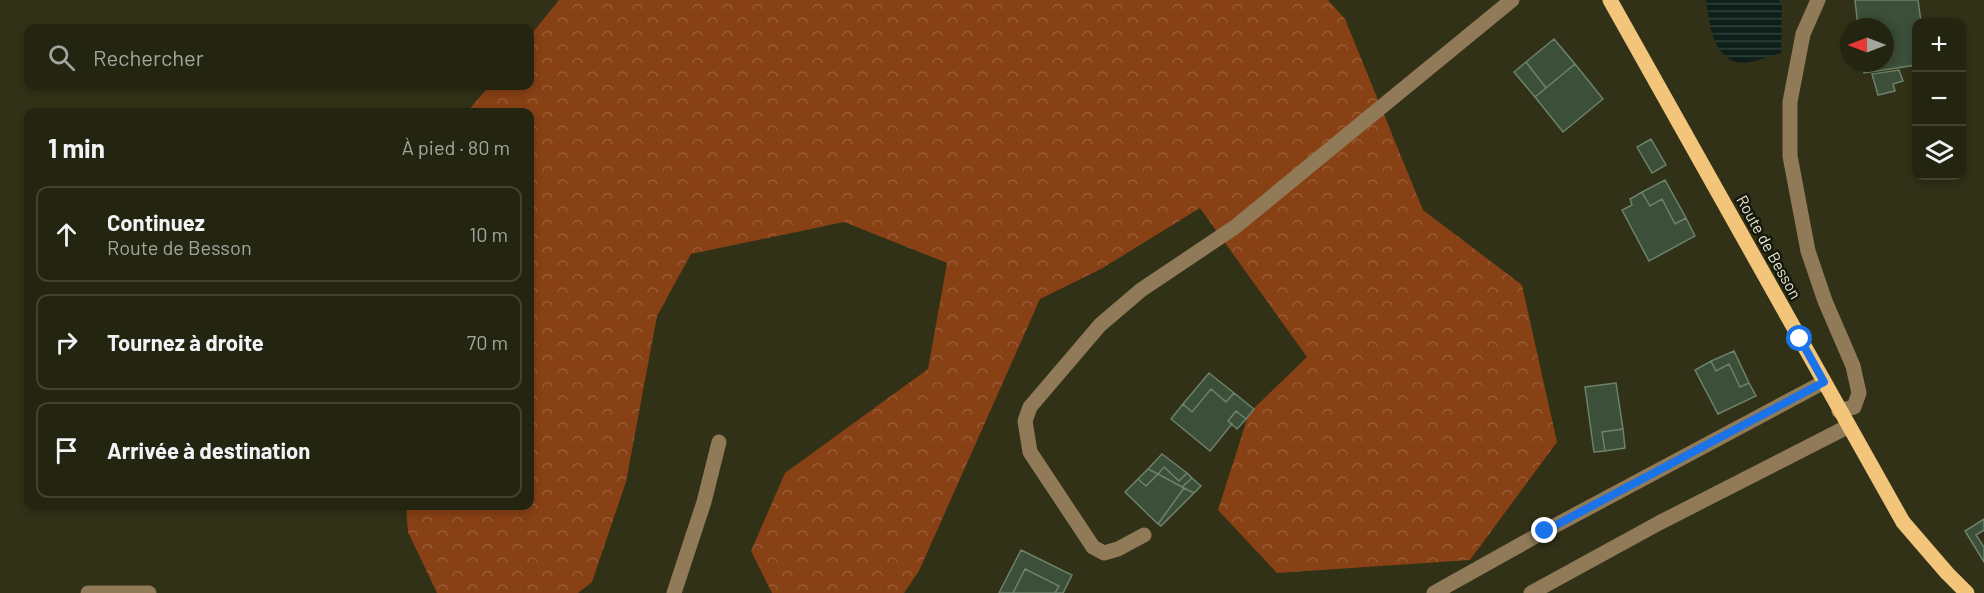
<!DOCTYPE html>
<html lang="fr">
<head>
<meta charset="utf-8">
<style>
  :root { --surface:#242510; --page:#30311e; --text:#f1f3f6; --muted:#a3a59f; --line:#414230 }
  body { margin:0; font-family:Barlow,sans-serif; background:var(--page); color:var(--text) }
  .controls { position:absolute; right:18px; top:18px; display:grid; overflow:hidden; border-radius:12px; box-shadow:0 3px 9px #0003 }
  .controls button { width:54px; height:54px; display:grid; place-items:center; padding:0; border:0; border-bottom:2px solid var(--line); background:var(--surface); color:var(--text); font:30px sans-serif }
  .compass { position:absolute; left:1840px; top:18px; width:54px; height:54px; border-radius:50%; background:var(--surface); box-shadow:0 3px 9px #0003; rotate:270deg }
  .stop { position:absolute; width:18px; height:18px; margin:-14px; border:4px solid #1a73e8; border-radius:50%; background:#fff }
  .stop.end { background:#1a73e8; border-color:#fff; box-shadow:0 2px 6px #0008 }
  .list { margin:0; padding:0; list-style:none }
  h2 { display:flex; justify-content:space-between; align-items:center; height:78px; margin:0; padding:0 24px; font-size:26px }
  h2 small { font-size:20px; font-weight:400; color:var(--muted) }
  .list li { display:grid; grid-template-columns:39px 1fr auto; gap:18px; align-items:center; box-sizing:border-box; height:96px; margin:0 12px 12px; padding:0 12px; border:2px solid var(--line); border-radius:12px }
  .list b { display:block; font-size:22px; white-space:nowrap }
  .list p { margin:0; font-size:20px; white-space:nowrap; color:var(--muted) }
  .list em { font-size:20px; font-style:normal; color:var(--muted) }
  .icon { flex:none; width:33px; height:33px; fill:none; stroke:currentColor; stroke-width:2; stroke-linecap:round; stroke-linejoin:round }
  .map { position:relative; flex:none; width:1984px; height:593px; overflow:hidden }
  .search { position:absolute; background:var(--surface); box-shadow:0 3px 9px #0003; left:24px; top:24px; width:510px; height:66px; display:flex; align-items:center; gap:15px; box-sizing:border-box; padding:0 21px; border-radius:12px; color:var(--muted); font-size:22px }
  .panel { position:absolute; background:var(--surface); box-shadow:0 3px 9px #0003; left:24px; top:108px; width:510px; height:402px; border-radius:12px }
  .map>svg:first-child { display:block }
  .forest { fill:url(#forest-crowns) }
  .water { fill:url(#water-rules) }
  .building { fill:#3c4f39; stroke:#6d826a; stroke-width:1.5 }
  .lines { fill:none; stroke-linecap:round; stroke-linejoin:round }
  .minor { stroke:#907a57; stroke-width:15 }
  .major { stroke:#f3c57a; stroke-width:15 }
  .route { stroke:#1a73e8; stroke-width:8 }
  .labels { text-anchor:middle; stroke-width:5; stroke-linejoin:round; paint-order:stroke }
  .street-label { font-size:16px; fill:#e6e8d7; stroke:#17180c }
</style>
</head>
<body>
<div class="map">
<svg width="1984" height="593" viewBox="0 0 1984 593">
  <defs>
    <pattern id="forest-crowns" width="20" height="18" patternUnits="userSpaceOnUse" patternTransform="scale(1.5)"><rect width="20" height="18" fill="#884015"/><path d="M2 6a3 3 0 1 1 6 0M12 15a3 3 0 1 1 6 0" fill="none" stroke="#995c36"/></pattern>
    <pattern id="water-rules" width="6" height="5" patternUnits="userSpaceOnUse" patternTransform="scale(1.5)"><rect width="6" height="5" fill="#0e1f1a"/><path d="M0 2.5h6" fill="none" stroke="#31403b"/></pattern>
  </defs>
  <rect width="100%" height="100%" fill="#303116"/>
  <path class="forest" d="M 559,0 L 1328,0 L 1345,19 L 1423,210 L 1522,285 L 1557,442 L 1470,560 L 1277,573 L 1218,510 L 1249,413 L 1307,357 L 1200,208 L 1101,269 L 1040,299 L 919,571 L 904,593 L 772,593 L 751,551 L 785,473 L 928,369 L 947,263 L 844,222 L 691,254 L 657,316 L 626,482 L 592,582 L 578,593 L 437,593 L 408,532 L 406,506 L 530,506 L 530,112 L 467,112 L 489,86 L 530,86 L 530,36 Z"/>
  <path class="water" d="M 1706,0 L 1778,0 L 1782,4 L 1781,53 C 1771,55 1753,63 1744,63 C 1713,63 1709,22 1706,0 Z"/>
  <path class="building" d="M 1855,0 L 1918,0 L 1921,22 L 1916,22 L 1916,65 L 1864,73 L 1863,63 L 1885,63 L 1885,27 L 1858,27 Z
    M 1554,39 L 1575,64 L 1546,88 L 1526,62 Z
    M 1526,62 L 1546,88 L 1535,97 L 1514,72 Z
    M 1575,64 L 1603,99 L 1563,132 L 1535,97 Z
    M 1899,70 L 1903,81 L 1893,84 L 1895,91 L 1878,95 L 1872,74 Z
    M 1651,139 L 1666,165 L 1652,173 L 1637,147 Z
    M 1665,180 L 1686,218 L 1675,224 L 1662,199 L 1650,206 L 1642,192 Z
    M 1642,192 L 1650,206 L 1662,199 L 1675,224 L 1686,218 L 1695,236 L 1649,261 L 1622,210 L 1632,205 L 1630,199 Z
    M 1734,351 L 1749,383 L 1740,387 L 1729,364 L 1716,371 L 1711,361 Z
    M 1711,361 L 1716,371 L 1729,364 L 1740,387 L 1749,383 L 1756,396 L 1718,414 L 1695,370 Z
    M 1209,373 L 1234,393 L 1226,402 L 1211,389 L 1192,412 L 1183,404 Z
    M 1616,383 L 1623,429 L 1602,432 L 1605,451 L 1594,452 L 1585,387 Z
    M 1211,389 L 1226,402 L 1234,393 L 1254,409 L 1246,419 L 1236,411 L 1228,421 L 1232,424 L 1210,451 L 1171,419 L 1183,404 L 1192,412 Z
    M 1236,411 L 1246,419 L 1237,429 L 1228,421 Z
    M 1623,429 L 1625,448 L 1605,451 L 1602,432 Z
    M 1162,454 L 1187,473 L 1179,481 L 1164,467 L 1158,474 L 1148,469 Z
    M 1164,467 L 1179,481 L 1187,473 L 1192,478 L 1182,487 L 1158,474 Z
    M 1148,469 L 1158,474 L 1146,486 L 1138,479 Z
    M 1158,474 L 1184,488 L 1158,524 L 1125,492 L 1138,479 L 1146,486 Z
    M 1192,478 L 1201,486 L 1194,493 L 1182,487 Z
    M 1184,488 L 1194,493 L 1161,526 L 1158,524 Z
    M 1984,519 L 1984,530 L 1976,535 L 1984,547 L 1984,562 L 1965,531 Z
    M 1021,550 L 1072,575 L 1063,593 L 1055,593 L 1059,586 L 1025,569 L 1013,593 L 999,593 Z
    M 1025,569 L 1059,586 L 1055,593 L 1013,593 Z"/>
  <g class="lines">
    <path class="minor" d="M 1818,0 L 1803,34 L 1790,102 L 1790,156 L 1808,251 L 1825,301 L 1853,366 L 1859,393 L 1854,407 L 1839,411
      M 1144,535 L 1118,549 L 1104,553 L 1093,547 L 1030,452 L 1025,421 L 1030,407 L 1100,325 L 1141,290 L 1235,227 L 1512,0
      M 88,593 L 149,593
      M 674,593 L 704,502 L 719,442
      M 1434,593 L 1545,531 L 1824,382
      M 1531,593 L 1659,523 L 1847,427"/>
    <path class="major" d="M 1610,0 L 1903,522 L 1947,573 L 1967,593"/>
  </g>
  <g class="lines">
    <path class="route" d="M 1545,531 L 1824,382 L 1800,339"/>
  </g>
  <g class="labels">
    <g class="street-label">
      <text transform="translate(1769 247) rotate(61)" y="6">Route de Besson</text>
    </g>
  </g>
</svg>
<div class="controls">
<button>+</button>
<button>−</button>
<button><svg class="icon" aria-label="layers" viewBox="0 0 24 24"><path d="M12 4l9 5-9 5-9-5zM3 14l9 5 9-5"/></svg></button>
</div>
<svg class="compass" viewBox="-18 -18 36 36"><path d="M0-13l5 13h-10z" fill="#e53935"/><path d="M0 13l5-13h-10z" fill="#a3a59f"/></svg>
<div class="stop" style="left:1800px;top:339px"></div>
<div class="stop end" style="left:1545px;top:531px"></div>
<div class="search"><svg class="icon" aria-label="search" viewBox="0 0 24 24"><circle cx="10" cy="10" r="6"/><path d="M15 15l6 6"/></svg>Rechercher</div>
<section class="panel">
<h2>1 min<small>À pied · 80 m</small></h2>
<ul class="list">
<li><svg class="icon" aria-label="ahead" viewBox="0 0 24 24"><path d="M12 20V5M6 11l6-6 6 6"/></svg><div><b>Continuez</b><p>Route de Besson</p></div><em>10 m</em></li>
<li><svg class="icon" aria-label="right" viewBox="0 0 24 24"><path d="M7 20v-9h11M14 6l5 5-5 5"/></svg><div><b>Tournez à droite</b></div><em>70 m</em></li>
<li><svg class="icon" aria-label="arrive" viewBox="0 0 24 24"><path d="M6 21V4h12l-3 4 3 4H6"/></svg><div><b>Arrivée à destination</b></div></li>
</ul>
</section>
</div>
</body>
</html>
